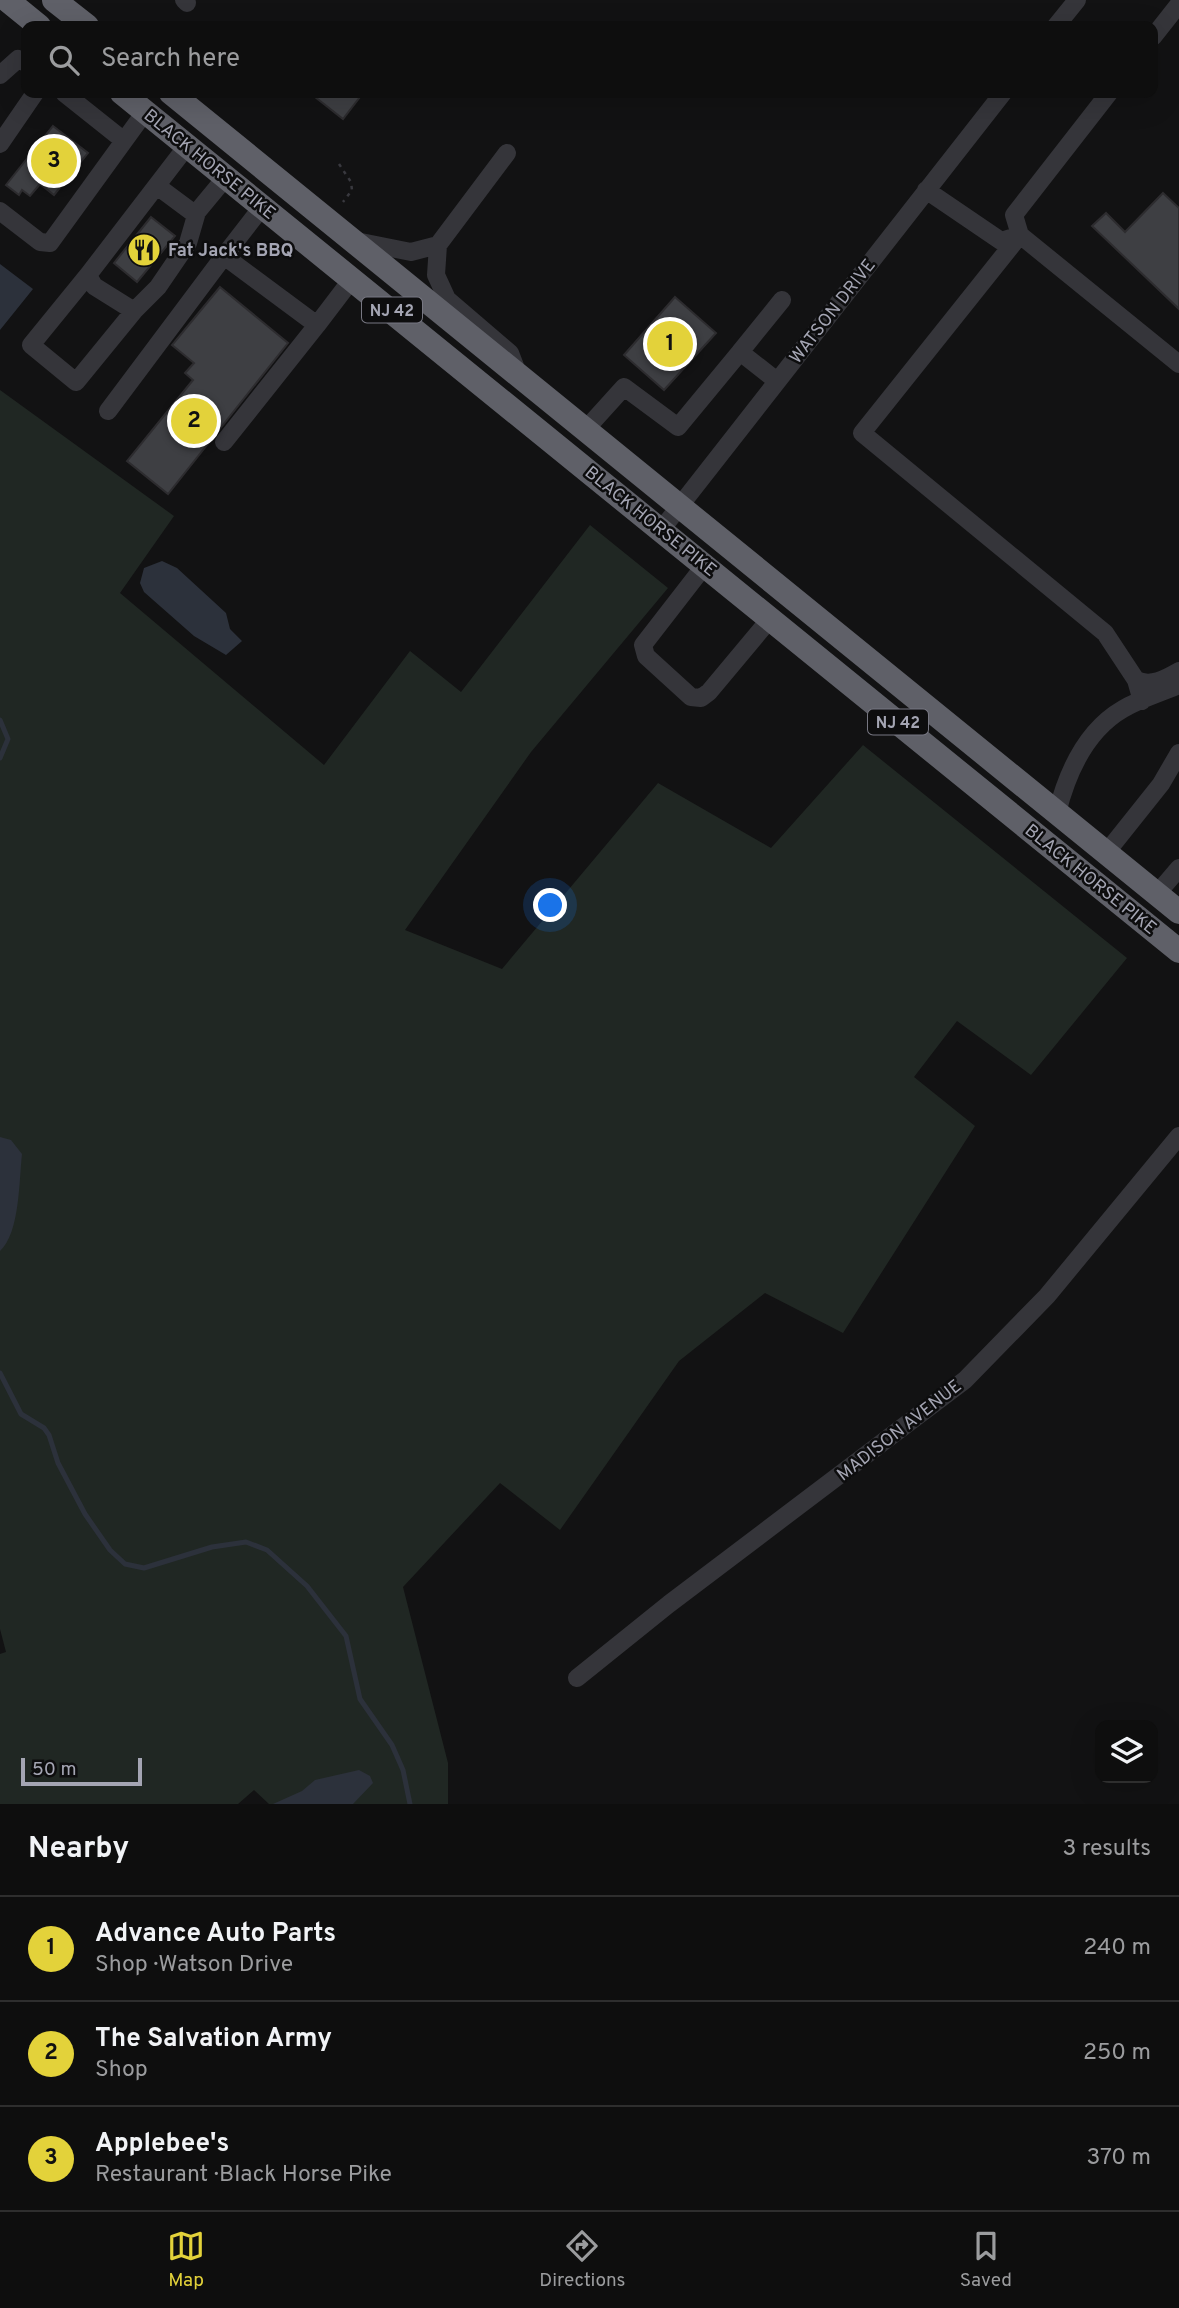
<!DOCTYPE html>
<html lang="en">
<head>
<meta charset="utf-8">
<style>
  :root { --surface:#0e0e0e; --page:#171717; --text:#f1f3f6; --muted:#9b9c9e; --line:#2e2e2e; --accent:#e3d23a }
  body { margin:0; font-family:Overpass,sans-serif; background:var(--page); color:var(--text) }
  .controls { position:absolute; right:21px; bottom:21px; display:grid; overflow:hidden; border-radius:14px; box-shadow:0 7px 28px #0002 }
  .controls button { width:63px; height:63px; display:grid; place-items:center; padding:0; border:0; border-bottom:2px solid var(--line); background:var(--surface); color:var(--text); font:35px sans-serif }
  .scale { position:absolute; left:21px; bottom:18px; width:121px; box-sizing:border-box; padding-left:7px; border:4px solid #a4a5b3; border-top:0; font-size:19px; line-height:24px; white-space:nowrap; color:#a4a5b3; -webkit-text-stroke:5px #0d0d0e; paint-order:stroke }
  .you { position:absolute; left:551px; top:906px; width:24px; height:24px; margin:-18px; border:5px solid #fff; border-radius:50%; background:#1a73e8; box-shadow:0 0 0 10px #1a73e833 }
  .badge { display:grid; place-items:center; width:46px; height:46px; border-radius:50%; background:var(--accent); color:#111; font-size:23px; font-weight:700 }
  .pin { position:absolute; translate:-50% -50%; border:4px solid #fff; box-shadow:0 2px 7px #0006 }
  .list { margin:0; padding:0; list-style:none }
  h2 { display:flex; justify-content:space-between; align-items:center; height:91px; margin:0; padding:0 28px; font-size:30px }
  h2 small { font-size:23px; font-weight:400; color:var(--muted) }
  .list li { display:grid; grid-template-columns:46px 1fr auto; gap:21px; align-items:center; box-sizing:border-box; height:105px; padding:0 28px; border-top:2px solid var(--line) }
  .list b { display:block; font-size:26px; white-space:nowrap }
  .list p { margin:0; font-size:23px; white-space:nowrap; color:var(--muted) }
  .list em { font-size:23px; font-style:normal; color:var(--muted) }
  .icon { flex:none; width:38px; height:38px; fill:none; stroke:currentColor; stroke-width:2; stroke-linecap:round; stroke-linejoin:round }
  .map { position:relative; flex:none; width:1179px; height:1804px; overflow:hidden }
  .search { position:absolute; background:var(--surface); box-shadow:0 7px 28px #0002; left:21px; right:21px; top:21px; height:77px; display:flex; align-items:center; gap:18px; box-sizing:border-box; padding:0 24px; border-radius:14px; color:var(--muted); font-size:26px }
  .sheet { height:406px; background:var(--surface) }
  nav { display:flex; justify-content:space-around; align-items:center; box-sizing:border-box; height:98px; border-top:2px solid var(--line); background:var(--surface); font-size:19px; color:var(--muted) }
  nav a { display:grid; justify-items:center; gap:4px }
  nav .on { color:var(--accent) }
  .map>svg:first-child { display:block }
  .green { fill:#202723 }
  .water { fill:#2c313b }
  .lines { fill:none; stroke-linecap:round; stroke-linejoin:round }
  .stream { stroke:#2c313b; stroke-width:5 }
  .building { fill:#3e3f43; stroke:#2d2c2f; stroke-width:2 }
  .path { stroke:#39393f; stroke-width:2.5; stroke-dasharray:3.5 5; stroke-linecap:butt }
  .minor { stroke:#35353a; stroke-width:18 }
  .highway { stroke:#5f6068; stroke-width:24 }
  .labels { text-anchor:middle; stroke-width:5; stroke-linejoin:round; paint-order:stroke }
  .shield { fill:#0d0d0e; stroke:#777782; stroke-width:2 }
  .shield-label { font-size:16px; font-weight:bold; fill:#a4a5b3 }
  .street-label { font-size:18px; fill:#a4a5b3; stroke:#0d0d0e }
  .poi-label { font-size:18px; font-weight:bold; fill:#a4a5b3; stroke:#0d0d0e; text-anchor:start }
</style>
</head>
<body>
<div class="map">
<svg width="1179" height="1804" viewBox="0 0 1179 1804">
  <rect width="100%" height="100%" fill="#121213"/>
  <path class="green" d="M 0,390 L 174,516 L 120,593 L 324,765 L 410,651 L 461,692 L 590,525 L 668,588 L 531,752 L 405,930 L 502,969 L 658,783 L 771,848 L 863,745 L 1127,958 L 1031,1075 L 957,1021 L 914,1077 L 975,1126 L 843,1333 L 765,1293 L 679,1361 L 560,1530 L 500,1483 L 403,1587 L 448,1763 L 448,1804 L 269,1804 L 254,1790 L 238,1804 L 0,1804 L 0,1654 L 6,1652 L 0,1629 Z"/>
  <path class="water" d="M 0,264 L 33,289 L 0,330 Z
    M 162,561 L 177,568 L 226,613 L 230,629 L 242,641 L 226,655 L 194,636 L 144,592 L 140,583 L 144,568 Z
    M 0,1137 L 11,1140 L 22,1154 C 19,1180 20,1233 0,1251 Z
    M 359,1770 L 370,1776 L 373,1783 L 353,1804 L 273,1804 L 302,1791 L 315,1780 Z"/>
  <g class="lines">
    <path class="stream" d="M 0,720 L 8,739 L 0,758
      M 0,1373 L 21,1414 L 44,1428 L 49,1435 L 58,1463 L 85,1514 L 110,1550 L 125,1564 L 144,1568 L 212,1547 L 246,1542 L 267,1550 L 307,1586 L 346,1636 L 360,1699 L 392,1745 L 403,1770 L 410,1804"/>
  </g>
  <path class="building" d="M 310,93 L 363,93 L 343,119 Z
    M 53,126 L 88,153 L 54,195 L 40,184 L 30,196 L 22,190 L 19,195 L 6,185 Z
    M 1163,193 L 1179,208 L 1179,309 L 1092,226 L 1106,213 L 1125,232 Z
    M 151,217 L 175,236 L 137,282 L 114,263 Z
    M 220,287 L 288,343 L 168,494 L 127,461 L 193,380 L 185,373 L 194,363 L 172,345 Z
    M 675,297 L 716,333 L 664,390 L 624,355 Z"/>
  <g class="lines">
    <path class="path" d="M 339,164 L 351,182 L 352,190 L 343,202"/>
    <path class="minor" d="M 184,0 L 187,3
      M 1056,26 L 1077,0
      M 1153,37 L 1179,4
      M 0,75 L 18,59 L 26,63
      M 64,93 L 123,140
      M 1109,93 L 1014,215 L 1020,235 L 862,433 L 1105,633 L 1136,680 L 1142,701
      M 0,144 L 35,93
      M 187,146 L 88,275 L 94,286 L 134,311 L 158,287 L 188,243 L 197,212 L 226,177
      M 507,153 L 438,245 L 436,275 L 447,299 L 510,353 L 515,366
      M 157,186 L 196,215
      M 926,190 L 1001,241 L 1020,235 L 1179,364
      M 262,207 L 224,256 L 317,325 L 352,279
      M 0,211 L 40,242 L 50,243 L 145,112
      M 356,241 L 411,252 L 438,245
      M 88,275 L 31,345 L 76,382 L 134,311
      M 777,381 L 740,352 L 782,300
      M 108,411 L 224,256
      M 586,429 L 624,387 L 678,427 L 740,352
      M 224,442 L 317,325
      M 661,530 L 1003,93
      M 705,565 L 643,645 L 646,656 L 691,697 L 701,698 L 709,692 L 770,619
      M 1136,680 C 1151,687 1165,679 1179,671
      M 1057,813 C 1067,773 1085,731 1123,709 C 1140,699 1161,693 1179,685
      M 1106,853 L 1161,784 L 1179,753
      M 1156,895 L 1179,868
      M 577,1678 L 669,1604 L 965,1380 L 1047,1296 L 1179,1136"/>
    <path class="highway" d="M 7,0 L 39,26
      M 54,0 L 87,26
      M 122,93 L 1179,951
      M 171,93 L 1179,912"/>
  </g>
  <defs>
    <symbol id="restaurant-disc" viewBox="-11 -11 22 22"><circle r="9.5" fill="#e3d23a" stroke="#0d0d0e"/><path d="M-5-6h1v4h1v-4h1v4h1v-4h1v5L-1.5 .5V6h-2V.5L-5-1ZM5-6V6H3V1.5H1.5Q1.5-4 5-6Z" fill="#111"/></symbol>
  </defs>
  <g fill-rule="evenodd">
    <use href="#restaurant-disc" x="125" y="231" width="38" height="38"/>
  </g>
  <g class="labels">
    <g class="shield">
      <rect x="362" y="297.5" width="60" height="25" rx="5"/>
      <rect x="868" y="709.5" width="60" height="25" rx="5"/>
    </g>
    <g class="shield-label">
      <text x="392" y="316">NJ 42</text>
      <text x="898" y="728">NJ 42</text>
    </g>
    <g class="street-label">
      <text transform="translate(210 164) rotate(39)" y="6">BLACK HORSE PIKE</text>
      <text transform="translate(832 311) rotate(-52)" y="6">WATSON DRIVE</text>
      <text transform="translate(651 521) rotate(39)" y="6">BLACK HORSE PIKE</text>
      <text transform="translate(1091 879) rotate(39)" y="6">BLACK HORSE PIKE</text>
      <text transform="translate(899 1430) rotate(-38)" y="6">MADISON AVENUE</text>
    </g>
    <g class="poi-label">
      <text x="168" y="256">Fat Jack's BBQ</text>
    </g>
  </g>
</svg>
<div class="controls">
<button><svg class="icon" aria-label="layers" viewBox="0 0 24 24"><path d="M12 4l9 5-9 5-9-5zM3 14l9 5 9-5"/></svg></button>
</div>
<div class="scale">50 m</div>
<div class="you"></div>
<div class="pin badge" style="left:670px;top:344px">1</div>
<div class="pin badge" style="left:194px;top:421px">2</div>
<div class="pin badge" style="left:54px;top:161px">3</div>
<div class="search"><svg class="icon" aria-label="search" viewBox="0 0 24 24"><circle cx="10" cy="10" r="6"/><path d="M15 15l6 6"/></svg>Search here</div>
</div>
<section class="sheet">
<h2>Nearby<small>3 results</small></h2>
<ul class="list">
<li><span class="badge">1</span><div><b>Advance Auto Parts</b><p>Shop · Watson Drive</p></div><em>240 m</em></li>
<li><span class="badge">2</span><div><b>The Salvation Army</b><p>Shop</p></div><em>250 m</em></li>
<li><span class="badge">3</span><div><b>Applebee's</b><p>Restaurant · Black Horse Pike</p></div><em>370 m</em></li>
</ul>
</section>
<nav>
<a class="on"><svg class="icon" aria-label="map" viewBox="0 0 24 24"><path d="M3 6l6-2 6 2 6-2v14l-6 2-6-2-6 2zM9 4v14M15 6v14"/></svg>Map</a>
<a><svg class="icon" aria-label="directions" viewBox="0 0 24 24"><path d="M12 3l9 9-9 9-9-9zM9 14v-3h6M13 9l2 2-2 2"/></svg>Directions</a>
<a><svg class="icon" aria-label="saved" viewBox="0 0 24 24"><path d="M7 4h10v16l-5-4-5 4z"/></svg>Saved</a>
</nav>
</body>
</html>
